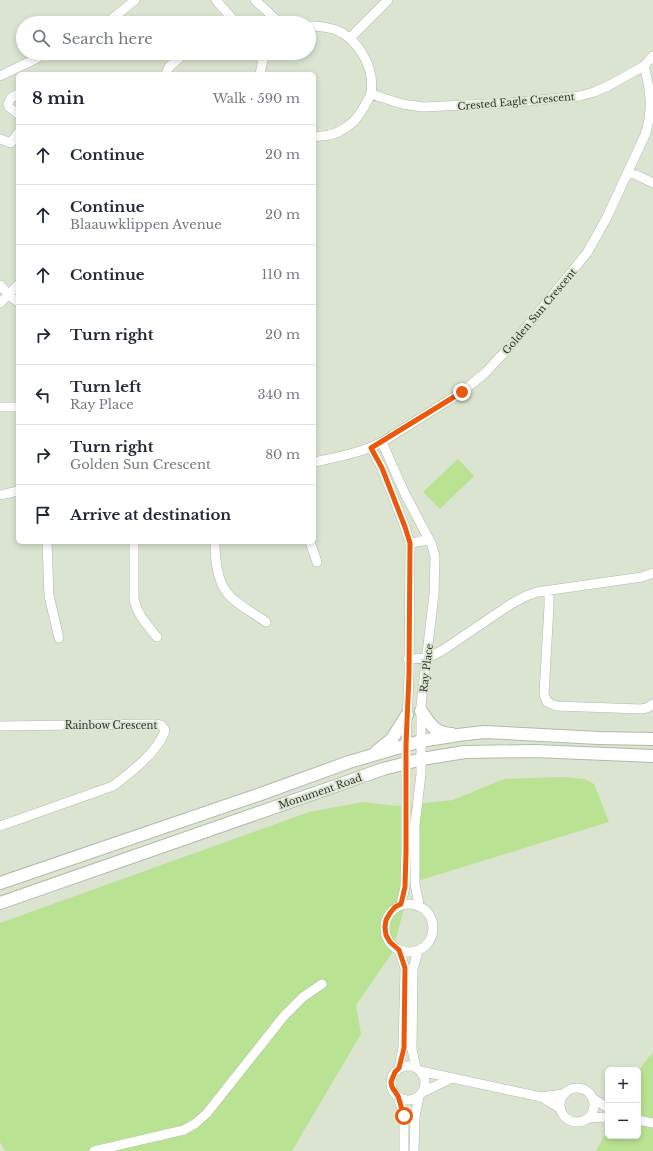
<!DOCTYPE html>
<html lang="en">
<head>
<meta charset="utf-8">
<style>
  :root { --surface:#fff; --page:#f2f2f3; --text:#1f2937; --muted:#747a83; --line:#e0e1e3 }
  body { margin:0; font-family:"Libre Baskerville",serif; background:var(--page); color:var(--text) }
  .controls { position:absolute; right:12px; bottom:12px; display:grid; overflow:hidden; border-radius:6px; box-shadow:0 2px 6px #0003 }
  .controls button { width:36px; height:36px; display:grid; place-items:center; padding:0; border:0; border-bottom:1px solid var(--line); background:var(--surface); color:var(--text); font:20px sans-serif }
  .stop { position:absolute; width:12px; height:12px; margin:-9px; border:3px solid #ea580c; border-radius:50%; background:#fff }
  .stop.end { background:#ea580c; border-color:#fff; box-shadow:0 1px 4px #0008 }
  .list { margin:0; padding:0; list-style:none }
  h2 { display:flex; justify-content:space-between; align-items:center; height:52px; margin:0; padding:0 16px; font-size:17px }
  h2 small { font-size:13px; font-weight:400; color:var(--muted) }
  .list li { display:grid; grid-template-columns:26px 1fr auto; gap:12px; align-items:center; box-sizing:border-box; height:60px; padding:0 16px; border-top:1px solid var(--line) }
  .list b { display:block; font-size:15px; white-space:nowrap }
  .list p { margin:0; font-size:13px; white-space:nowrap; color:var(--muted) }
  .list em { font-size:13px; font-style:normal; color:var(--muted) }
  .icon { flex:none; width:22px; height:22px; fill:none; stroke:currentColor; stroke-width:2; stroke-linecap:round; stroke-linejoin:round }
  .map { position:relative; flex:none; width:653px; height:1151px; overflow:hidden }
  .search { position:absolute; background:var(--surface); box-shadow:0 2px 6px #0003; left:16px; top:16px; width:300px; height:44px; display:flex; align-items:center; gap:10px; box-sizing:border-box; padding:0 14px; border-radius:22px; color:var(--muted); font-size:15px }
  .panel { position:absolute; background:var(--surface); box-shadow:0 2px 6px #0003; left:16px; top:72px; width:300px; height:472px; border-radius:6px }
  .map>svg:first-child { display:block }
  .green { fill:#bae293 }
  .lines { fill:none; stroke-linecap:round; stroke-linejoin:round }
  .street-casing { stroke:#b1bba8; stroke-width:10 }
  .secondary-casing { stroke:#b1bba8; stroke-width:14 }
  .street { stroke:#fff; stroke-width:9 }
  .secondary { stroke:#fff; stroke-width:12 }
  .route { stroke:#ea580c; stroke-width:5 }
  .labels { text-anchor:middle; stroke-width:4; stroke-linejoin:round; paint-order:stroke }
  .street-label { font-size:10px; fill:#32362f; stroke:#dae4d1 }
</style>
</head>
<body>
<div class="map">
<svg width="653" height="1151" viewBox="0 0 653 1151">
  <rect width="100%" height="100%" fill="#dae4d1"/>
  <path class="green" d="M 458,459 L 474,476 L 440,509 L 423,492 Z
    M 564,777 L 585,779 L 594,784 L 609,822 L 411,883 L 392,953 L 356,1005 L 361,1034 L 292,1151 L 5,1151 L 0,1142 L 0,923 L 309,812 L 363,802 L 397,806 L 453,800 L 504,779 Z
    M 653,1053 L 653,1151 L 596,1151 L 608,1129 L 608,1136 L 638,1136 L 638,1074 L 643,1064 Z"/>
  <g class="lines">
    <defs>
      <path id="street" d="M 216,0 L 236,23
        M 255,0 L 280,23
        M 107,23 L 135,0
        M 309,26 C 318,26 327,27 336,30 C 359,39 375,69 371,93 C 369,100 364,106 361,112 C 354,123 342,132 329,135 C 324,136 319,136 314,137
        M 350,38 L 388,0
        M 166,74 L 169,67 L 185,53
        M 260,74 L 263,60 L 268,53
        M 0,76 L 48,53
        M 18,94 L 11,98 L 8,104 L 9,107 L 18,114
        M 371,94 L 402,104 L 423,107 L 509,103 L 580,96 L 594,92 L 608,86 L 644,66 L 653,56
        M 0,139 L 11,143 L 18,133
        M 628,171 L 653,183
        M 0,285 L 9,295 L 18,302
        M 0,303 L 18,285
        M 0,407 L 18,407
        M 382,442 L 405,494 L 432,545 L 435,557 L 434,594 L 421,705 L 421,774 L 415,825 L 415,884 L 419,905
        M 371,448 L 382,468 L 405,527 L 410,543 L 409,675 L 406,745 L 406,852 L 405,887 L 401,904
        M 314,462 C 337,457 361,453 382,442 L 462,392 L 485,373 L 515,341 L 587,253 L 607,217 L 645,135 C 653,111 651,91 644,66
        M 0,495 L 18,491
        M 47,542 L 49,596 L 59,638
        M 134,542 L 134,599 C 137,614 147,625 157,637
        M 215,542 C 215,558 217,581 228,594 C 237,605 254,613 266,622
        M 310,542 L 317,562
        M 410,543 L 429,540
        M 549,591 L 549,606 L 544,694 L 547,702 L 556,706 L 641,709 L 647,708 L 653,704
        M 408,659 L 428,658 L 443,650 L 511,604 L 526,596 L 537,592 L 642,577 L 653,573
        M 0,726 L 155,724 C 160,724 163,725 165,730 C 159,751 130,773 113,786 L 0,826
        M385 928a24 24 0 1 1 48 0a24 24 0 1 1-48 0Z
        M391 1083a17 17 0 1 1 34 0a17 17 0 1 1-34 0Z
        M 399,1068 L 403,1048 L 405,968 L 399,950
        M 416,1068 L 412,1049 L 413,969 L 418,951
        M 420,1071 L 541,1097 L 561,1109
        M560 1105a17 17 0 1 1 34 0a17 17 0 1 1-34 0Z
        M 423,1092 L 452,1078
        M 398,1097 L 404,1116 L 404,1151
        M 541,1097 L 564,1094
        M 592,1098 L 608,1108
        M 588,1118 L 608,1117
        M 638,1120 L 653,1123
        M 94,1151 L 184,1130 L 196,1123 L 207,1113 L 284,1016 L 303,997 L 322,984
        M 414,1151 L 415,1117 L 419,1096"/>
      <path id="secondary" d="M 421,711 C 431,725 434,733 452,734
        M 376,752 L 392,739 L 407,715
        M 0,883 L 258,795 L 349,762 L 421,741 L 458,735 L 484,732 L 599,738 L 653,739
        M 0,903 L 324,790 L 383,769 L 422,759 L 465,752 L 535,751 L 653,756"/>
    </defs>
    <use href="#street" class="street-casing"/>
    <use href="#secondary" class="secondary-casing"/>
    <use href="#street" class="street"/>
    <use href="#secondary" class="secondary"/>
  </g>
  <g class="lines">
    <path class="route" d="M 404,1116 L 398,1096 L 392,1087 L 391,1082 L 395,1072 L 399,1068 L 404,1048 L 405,968 L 399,950 L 390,942 L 386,935 L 385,927 L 386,920 L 390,913 L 395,907 L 401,904 L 405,887 L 406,852 L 406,745 L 409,675 L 410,543 L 405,527 L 382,468 L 371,448 L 462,392"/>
  </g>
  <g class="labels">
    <g class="street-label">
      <text transform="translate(516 101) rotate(-5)" y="4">Crested Eagle Crescent</text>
      <text transform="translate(539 311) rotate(-50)" y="4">Golden Sun Crescent</text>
      <text transform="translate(426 668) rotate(-83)" y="4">Ray Place</text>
      <text x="111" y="729">Rainbow Crescent</text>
      <text transform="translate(320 791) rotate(-19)" y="4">Monument Road</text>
    </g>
  </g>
</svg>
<div class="controls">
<button>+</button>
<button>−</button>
</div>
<div class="stop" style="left:404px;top:1116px"></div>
<div class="stop end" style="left:462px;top:392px"></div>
<div class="search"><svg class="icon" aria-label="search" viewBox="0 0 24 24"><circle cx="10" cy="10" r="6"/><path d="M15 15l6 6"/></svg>Search here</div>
<section class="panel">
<h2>8 min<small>Walk · 590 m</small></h2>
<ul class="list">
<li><svg class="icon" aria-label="ahead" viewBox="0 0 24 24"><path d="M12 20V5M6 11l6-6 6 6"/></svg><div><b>Continue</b></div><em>20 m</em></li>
<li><svg class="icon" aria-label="ahead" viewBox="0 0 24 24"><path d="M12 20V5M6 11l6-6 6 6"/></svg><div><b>Continue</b><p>Blaauwklippen Avenue</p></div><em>20 m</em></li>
<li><svg class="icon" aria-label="ahead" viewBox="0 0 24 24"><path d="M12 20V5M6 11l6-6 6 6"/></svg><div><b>Continue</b></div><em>110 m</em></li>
<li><svg class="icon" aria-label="right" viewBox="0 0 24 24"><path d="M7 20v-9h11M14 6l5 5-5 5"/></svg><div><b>Turn right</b></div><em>20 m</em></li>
<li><svg class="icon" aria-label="left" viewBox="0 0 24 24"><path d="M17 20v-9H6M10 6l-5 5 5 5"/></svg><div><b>Turn left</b><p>Ray Place</p></div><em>340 m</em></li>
<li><svg class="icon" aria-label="right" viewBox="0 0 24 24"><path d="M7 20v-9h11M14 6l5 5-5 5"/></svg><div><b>Turn right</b><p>Golden Sun Crescent</p></div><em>80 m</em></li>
<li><svg class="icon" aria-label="arrive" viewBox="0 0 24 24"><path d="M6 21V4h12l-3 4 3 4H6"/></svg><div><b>Arrive at destination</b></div></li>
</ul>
</section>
</div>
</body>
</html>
